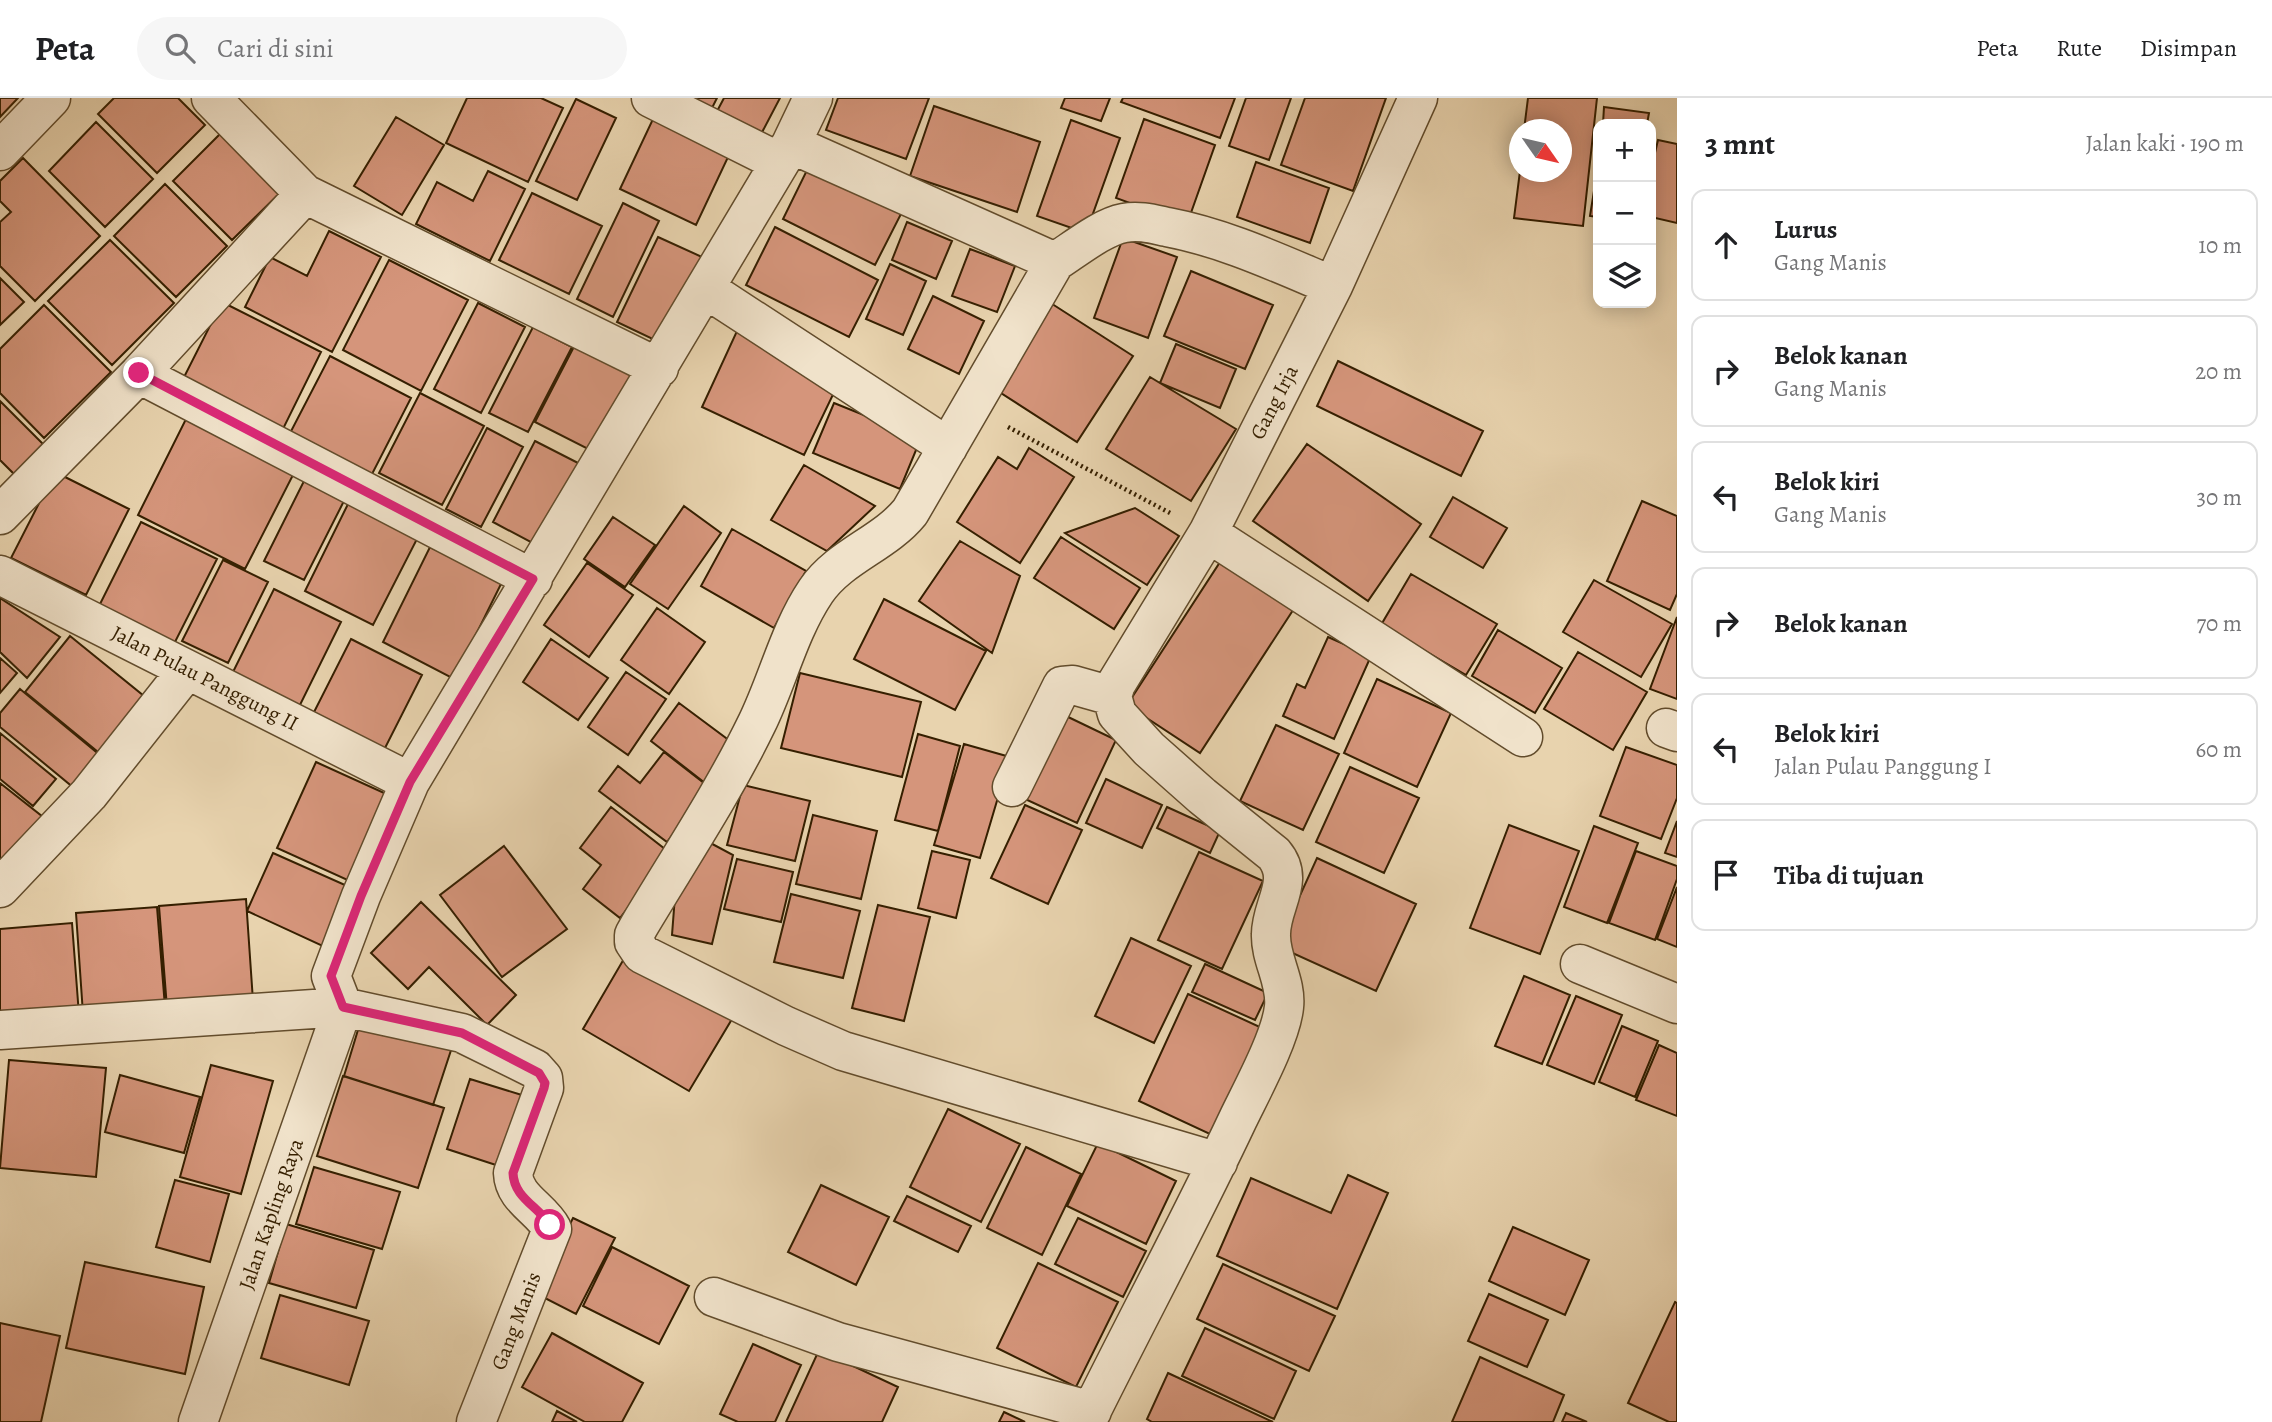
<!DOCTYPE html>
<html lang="id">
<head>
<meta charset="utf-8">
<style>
  :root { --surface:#fff; --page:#f6f6f6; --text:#202124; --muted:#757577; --line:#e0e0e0 }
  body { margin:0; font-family:Alegreya,serif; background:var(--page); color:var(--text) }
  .controls { position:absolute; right:21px; top:21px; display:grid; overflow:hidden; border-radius:14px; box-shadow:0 4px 18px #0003 }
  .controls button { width:63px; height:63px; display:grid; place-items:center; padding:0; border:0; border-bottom:2px solid var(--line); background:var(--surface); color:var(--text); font:35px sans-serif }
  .compass { position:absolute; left:1509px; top:21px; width:63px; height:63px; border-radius:50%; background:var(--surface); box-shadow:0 4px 18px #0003; rotate:124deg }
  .stop { position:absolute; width:21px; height:21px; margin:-16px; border:5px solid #db2777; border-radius:50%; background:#fff }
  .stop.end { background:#db2777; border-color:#fff; box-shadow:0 2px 7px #0008 }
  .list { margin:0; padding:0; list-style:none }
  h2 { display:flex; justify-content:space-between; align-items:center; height:91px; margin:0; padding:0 28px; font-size:30px }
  h2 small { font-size:23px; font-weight:400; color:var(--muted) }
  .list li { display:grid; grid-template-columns:46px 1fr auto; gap:21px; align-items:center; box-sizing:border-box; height:112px; margin:0 14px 14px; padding:0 14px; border:2px solid var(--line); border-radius:14px }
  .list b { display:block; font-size:26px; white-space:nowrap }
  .list p { margin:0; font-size:23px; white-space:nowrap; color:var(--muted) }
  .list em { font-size:23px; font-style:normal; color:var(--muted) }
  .icon { flex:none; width:38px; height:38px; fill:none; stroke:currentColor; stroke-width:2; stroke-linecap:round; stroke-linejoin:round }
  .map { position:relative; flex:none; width:1677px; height:1324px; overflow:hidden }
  header { display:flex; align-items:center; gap:42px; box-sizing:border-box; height:98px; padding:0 35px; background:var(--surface); border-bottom:2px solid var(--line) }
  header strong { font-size:33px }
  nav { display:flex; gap:38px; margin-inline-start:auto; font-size:24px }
  .search { width:490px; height:63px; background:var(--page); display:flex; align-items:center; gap:18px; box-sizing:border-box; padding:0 24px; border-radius:38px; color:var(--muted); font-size:26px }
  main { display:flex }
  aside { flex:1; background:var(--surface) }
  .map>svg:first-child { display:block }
  .building { fill:#d5957b; stroke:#351f00; stroke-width:2 }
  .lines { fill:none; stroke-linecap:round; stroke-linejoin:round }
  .minor-casing { stroke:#624c2c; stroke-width:41 }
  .path { stroke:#351f00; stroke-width:4.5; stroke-dasharray:2 3.5; stroke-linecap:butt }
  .minor { stroke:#f0e2ca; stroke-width:38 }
  .route { stroke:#db2777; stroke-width:9 }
  .labels { text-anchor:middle; stroke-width:5; stroke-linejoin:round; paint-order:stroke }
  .street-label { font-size:21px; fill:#351f00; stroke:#f0e2ca }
</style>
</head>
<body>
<header>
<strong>Peta</strong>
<div class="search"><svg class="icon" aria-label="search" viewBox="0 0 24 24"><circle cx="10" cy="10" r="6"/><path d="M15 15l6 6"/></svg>Cari di sini</div>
<nav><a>Peta</a><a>Rute</a><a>Disimpan</a></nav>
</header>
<main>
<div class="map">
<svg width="1677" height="1324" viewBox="0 0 1677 1324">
  <rect width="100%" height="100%" fill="#e8d3ae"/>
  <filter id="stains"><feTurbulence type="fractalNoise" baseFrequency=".00286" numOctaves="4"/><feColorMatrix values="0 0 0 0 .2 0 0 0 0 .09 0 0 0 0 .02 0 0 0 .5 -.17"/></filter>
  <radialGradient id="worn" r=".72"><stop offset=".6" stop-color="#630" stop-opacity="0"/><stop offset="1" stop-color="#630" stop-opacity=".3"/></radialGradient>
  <path class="building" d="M 0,0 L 18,0 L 0,19 Z
    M 114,0 L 178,0 L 205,27 L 157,75 L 98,16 Z
    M 467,0 L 541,0 L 563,10 L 528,84 L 446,45 Z
    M 684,0 L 717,0 L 710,14 Z
    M 724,0 L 780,0 L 759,40 L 715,17 Z
    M 838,0 L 929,0 L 906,61 L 826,32 Z
    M 1065,0 L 1110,0 L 1101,23 L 1061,10 Z
    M 1123,0 L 1235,0 L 1220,40 L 1121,4 Z
    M 1246,0 L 1291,0 L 1269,62 L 1229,48 Z
    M 1305,0 L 1386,0 L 1353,93 L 1281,67 Z
    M 1528,0 L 1597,0 L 1583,128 L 1514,120 L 1520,73 L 1562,74 L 1562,32 L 1524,32 Z
    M 576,1 L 616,20 L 577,102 L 536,83 Z
    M 934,8 L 1040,44 L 1017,114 L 910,78 Z
    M 1604,9 L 1649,15 L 1647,26 L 1603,26 Z
    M 396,19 L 444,47 L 402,117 L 354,88 Z
    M 653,21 L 729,57 L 696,127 L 620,91 Z
    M 1144,21 L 1215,47 L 1187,126 L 1116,100 Z
    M 1071,22 L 1120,40 L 1086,135 L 1037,118 Z
    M 96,24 L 153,81 L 105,129 L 49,73 Z
    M 226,30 L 285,90 L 232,142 L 173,83 Z
    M 1658,42 L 1677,46 L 1677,125 L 1651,119 L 1651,72 Z
    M 23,60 L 100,138 L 35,203 L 0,168 L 0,124 L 11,114 L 0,103 L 0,83 Z
    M 1256,64 L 1329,90 L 1310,145 L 1237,119 Z
    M 810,66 L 903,112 L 875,167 L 783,121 Z
    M 1598,68 L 1598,119 L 1590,118 Z
    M 488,73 L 525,91 L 490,163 L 416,126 L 437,84 L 473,103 Z
    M 165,86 L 227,148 L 176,199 L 114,138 Z
    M 532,95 L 602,128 L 569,196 L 499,162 Z
    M 623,105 L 659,123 L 613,219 L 577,201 Z
    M 907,124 L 952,143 L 936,181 L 892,162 Z
    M 775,129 L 878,182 L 849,239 L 746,187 Z
    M 329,133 L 381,159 L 332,254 L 245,209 L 270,159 L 307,178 Z
    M 658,139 L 702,159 L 661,245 L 617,224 Z
    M 1123,140 L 1177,159 L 1148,240 L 1094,220 Z
    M 110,142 L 174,205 L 112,267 L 48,203 Z
    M 970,151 L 1015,168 L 997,214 L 952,198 Z
    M 389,162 L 468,202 L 421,293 L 343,252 Z
    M 890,166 L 926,183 L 903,237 L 866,221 Z
    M 1191,173 L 1273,207 L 1245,271 L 1164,238 Z
    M 0,180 L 24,204 L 0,227 Z
    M 933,198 L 984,223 L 959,276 L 908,251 Z
    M 1046,202 L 1133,258 L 1077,344 L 990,288 Z
    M 222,204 L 321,254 L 280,337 L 180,287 Z
    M 478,205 L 525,229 L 481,315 L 434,291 Z
    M 44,207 L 111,274 L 44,340 L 0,295 L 0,251 Z
    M 533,229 L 572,249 L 528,334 L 489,315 Z
    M 737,233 L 840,282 L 804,357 L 702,309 Z
    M 580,237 L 637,266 L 592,353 L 535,324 Z
    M 1176,246 L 1236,271 L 1220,310 L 1160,285 Z
    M 330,258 L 411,300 L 370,380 L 288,339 Z
    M 1338,263 L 1483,333 L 1461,378 L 1317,308 Z
    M 1150,279 L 1236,331 L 1191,403 L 1106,351 Z
    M 420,295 L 484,328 L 442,407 L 379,375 Z
    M 0,303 L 43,346 L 14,376 L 0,362 Z
    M 834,305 L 921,340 L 900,391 L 813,355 Z
    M 186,321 L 294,375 L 245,471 L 138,417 Z
    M 487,330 L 523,349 L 481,429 L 446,411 Z
    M 535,343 L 582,367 L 540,449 L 493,424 Z
    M 1307,346 L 1421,426 L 1368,503 L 1253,423 Z
    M 1029,350 L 1074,379 L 1020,465 L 957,424 L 998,359 L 1017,371 Z
    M 804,367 L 875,408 L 827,453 L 771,422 Z
    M 55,374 L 129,411 L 86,497 L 11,460 Z
    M 307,377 L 347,397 L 304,482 L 264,463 Z
    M 1453,399 L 1507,430 L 1483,470 L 1430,439 Z
    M 1642,403 L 1677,418 L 1677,496 L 1670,512 L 1607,483 Z
    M 349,404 L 418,439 L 373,527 L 305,493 Z
    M 684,408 L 721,435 L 668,511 L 630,486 Z
    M 1135,410 L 1179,438 L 1147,487 L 1065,435 Z
    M 613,419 L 655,447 L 625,489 L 584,461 Z
    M 141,424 L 217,461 L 174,546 L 99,508 Z
    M 732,431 L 806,473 L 774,530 L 701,488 Z
    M 1061,439 L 1140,490 L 1114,531 L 1034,480 Z
    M 960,443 L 1020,478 L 992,555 L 919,503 Z
    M 430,449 L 502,484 L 454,581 L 383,544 Z
    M 1224,458 L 1297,506 L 1200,655 L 1127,607 Z
    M 223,462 L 268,484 L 228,565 L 182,543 Z
    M 587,465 L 633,497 L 589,559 L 544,527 Z
    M 1411,476 L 1497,526 L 1466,577 L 1381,527 Z
    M 1594,482 L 1672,526 L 1641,579 L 1563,534 Z
    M 274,491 L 341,524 L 297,613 L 230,580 Z
    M 0,500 L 60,539 L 27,580 L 0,554 Z
    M 884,501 L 986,553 L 955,612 L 854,561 Z
    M 657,510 L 705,544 L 669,596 L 621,562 Z
    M 1677,519 L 1677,601 L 1650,591 Z
    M 1498,532 L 1562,570 L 1535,615 L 1472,578 Z
    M 70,538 L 155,607 L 109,663 L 25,594 Z
    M 1328,539 L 1371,558 L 1334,641 L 1283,618 L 1297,586 L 1305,590 Z
    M 351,541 L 422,577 L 383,654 L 312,618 Z
    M 551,541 L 608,580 L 578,622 L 523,584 Z
    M 1578,554 L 1647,594 L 1613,652 L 1544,611 Z
    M 0,560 L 17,575 L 0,595 Z
    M 626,574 L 666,601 L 628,657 L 588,629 Z
    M 800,575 L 921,604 L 902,679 L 781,650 Z
    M 1377,581 L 1451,615 L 1417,689 L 1344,655 Z
    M 20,591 L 101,658 L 74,690 L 0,629 L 0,615 Z
    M 679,605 L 734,646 L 705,685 L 651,643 Z
    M 1064,617 L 1116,642 L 1077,725 L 1025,701 Z
    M 1276,627 L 1339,656 L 1303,732 L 1240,703 Z
    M 0,635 L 56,681 L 33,708 L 0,681 Z
    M 918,636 L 960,648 L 938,733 L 895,722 Z
    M 964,646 L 1010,659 L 980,760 L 934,747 Z
    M 1626,649 L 1677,667 L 1677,700 L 1661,741 L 1600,718 Z
    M 664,654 L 709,689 L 667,744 L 599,693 L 618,668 L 640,685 Z
    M 316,664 L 393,699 L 354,785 L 277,750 Z
    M 1350,669 L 1419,700 L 1384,775 L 1316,744 Z
    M 1106,681 L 1162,707 L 1142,750 L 1086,725 Z
    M 0,685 L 43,719 L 0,772 Z
    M 743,687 L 810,703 L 795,763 L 727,747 Z
    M 1025,707 L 1082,732 L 1048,806 L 991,780 Z
    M 611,709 L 670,755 L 620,820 L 583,791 L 601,767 L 580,750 Z
    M 1167,709 L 1220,733 L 1210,755 L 1157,730 Z
    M 813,717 L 877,733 L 861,801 L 796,786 Z
    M 1677,723 L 1677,759 L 1665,755 Z
    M 1509,727 L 1579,753 L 1540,856 L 1470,830 Z
    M 1594,728 L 1638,745 L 1607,825 L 1564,809 Z
    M 703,741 L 733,757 L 712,846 L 672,837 L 676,785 Z
    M 504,748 L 567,831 L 502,879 L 440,797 Z
    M 932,753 L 970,762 L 956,820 L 918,810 Z
    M 1636,753 L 1677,768 L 1677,781 L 1655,842 L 1609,825 Z
    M 1199,754 L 1263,783 L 1222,871 L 1158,842 Z
    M 273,755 L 354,791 L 327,850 L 247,813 Z
    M 1317,760 L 1416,806 L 1376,893 L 1277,848 Z
    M 737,761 L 793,774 L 781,824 L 724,811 Z
    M 1677,789 L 1677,849 L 1657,841 Z
    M 791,796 L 860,813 L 843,880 L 774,864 Z
    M 246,801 L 253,903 L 167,910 L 159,808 Z
    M 421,804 L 516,897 L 487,927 L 429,869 L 408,891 L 371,855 Z
    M 878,807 L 930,819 L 904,923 L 852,910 Z
    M 157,809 L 165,909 L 83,916 L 76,815 Z
    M 72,825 L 79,917 L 0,923 L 0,831 Z
    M 1131,840 L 1191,868 L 1154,945 L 1095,918 Z
    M 625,859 L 732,921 L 689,993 L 583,931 Z
    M 1205,866 L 1268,895 L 1255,922 L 1192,894 Z
    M 1524,878 L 1570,897 L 1542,966 L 1495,948 Z
    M 1188,896 L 1262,930 L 1212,1037 L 1139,1003 Z
    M 1576,898 L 1622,917 L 1594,986 L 1547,967 Z
    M 361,922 L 455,940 L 433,1007 L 344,978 Z
    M 1622,928 L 1658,943 L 1635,999 L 1599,984 Z
    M 1659,947 L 1677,955 L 1677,1018 L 1636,1002 Z
    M 9,962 L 106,970 L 96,1079 L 0,1070 Z
    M 211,967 L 273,983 L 241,1096 L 180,1079 Z
    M 120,977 L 200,999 L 184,1055 L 105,1034 Z
    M 343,978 L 444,1010 L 418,1090 L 317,1058 Z
    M 470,981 L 525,998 L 502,1069 L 447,1051 Z
    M 948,1011 L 1020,1046 L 981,1124 L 910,1089 Z
    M 1098,1045 L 1176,1083 L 1146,1146 L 1067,1108 Z
    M 1026,1049 L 1081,1076 L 1042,1157 L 987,1130 Z
    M 314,1069 L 400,1094 L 382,1151 L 296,1126 Z
    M 1348,1077 L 1388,1095 L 1337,1211 L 1217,1158 L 1251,1080 L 1331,1115 Z
    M 175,1082 L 229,1096 L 210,1164 L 156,1149 Z
    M 821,1087 L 889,1119 L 856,1187 L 788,1154 Z
    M 907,1098 L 971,1128 L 958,1154 L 894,1123 Z
    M 573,1120 L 615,1140 L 576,1216 L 535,1195 Z
    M 1078,1120 L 1146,1153 L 1123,1199 L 1055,1166 Z
    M 286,1126 L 374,1152 L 356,1210 L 269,1185 Z
    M 1513,1129 L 1589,1162 L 1565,1217 L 1489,1183 Z
    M 612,1149 L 689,1188 L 659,1246 L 583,1208 Z
    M 85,1164 L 204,1189 L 185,1276 L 66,1250 Z
    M 1038,1165 L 1118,1204 L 1076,1289 L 997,1250 Z
    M 1223,1166 L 1335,1218 L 1309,1273 L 1197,1221 Z
    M 1489,1196 L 1548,1222 L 1527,1269 L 1468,1243 Z
    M 280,1197 L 369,1223 L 349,1287 L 261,1260 Z
    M 1675,1204 L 1677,1205 L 1677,1324 L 1669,1324 L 1628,1305 Z
    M 0,1225 L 60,1238 L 41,1324 L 0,1324 Z
    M 1205,1230 L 1296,1273 L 1274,1321 L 1182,1278 Z
    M 552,1235 L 643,1285 L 622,1324 L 585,1324 L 522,1289 Z
    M 753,1246 L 801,1267 L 775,1324 L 738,1324 L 720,1316 Z
    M 819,1252 L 898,1289 L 882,1324 L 786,1324 Z
    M 1480,1259 L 1564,1297 L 1553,1324 L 1452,1324 Z
    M 1168,1275 L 1273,1324 L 1152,1324 L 1147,1321 Z
    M 557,1313 L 577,1324 L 552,1324 Z
    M 1004,1314 L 1025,1324 L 999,1324 Z
    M 1566,1315 L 1587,1324 L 1562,1324 Z"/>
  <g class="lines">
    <defs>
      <path id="minor" d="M 211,0 L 305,96 L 659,270
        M 651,0 L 779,64
        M 791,46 L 1055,164 C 1074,152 1102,129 1124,125 C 1139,122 1153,126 1167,129 C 1225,140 1278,165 1333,188
        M 0,53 L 51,0
        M 1055,164 L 910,414 C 884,446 840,458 816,493 C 789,533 778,582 757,625 C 723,695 679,761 639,828 L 634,837 L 634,844 L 642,856 L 786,928 L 843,953 L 1218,1064
        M 706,191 L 948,349
        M 139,276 L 533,481
        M 0,417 L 139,276 L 305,96
        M 1208,435 L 1523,639
        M 0,477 L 410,684
        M 1666,630 L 1677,634
        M 1012,689 L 1062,588 L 1073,587 L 1112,598
        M 0,790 L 89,696 L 187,572
        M 1580,866 L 1677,906
        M 343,909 L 331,878 L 361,798 L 410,684 L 791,46 L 813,0
        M 0,932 L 343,909 L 462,935 L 535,971 L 543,980 L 544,990 L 513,1075 C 514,1101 541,1110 552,1131 L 476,1324
        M 714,1199 L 838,1244 L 1092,1313
        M 198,1324 L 343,909
        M 1086,1324 C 1136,1223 1190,1123 1238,1021 C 1252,992 1281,939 1284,909 C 1287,884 1270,861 1271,836 C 1271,807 1296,782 1274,756 L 1202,698 L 1149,651 L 1117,616 L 1112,598 L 1116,586 L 1208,435 L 1333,188 L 1418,0"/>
    </defs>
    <use href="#minor" class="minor-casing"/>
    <path class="path" d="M 1008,329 L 1170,415"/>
    <use href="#minor" class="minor"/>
  </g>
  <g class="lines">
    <path class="route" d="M 139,275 L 533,481 L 410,684 L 361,798 L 331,878 L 343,909 L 462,935 L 539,975 L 545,985 L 544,990 L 513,1075 C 514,1100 538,1108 550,1127"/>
  </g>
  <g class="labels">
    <g class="street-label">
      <text transform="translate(1274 304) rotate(-63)" y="7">Gang Irja</text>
      <text transform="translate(205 580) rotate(27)" y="7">Jalan Pulau Panggung II</text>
      <text transform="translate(271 1116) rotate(-71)" y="7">Jalan Kapling Raya</text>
      <text transform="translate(516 1223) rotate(-69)" y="7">Gang Manis</text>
    </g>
  </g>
  <rect width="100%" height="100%" filter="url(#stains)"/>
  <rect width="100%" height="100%" fill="url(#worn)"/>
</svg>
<div class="controls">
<button>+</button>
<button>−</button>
<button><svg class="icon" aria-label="layers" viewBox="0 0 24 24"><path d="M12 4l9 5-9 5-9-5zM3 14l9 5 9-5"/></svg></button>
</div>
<svg class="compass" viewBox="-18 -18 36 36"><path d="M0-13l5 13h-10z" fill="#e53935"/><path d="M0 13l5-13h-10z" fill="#757577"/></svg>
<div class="stop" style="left:550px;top:1127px"></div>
<div class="stop end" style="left:139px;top:275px"></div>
</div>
<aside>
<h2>3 mnt<small>Jalan kaki · 190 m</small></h2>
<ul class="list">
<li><svg class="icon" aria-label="ahead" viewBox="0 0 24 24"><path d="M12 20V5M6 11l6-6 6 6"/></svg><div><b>Lurus</b><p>Gang Manis</p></div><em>10 m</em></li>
<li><svg class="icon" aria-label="right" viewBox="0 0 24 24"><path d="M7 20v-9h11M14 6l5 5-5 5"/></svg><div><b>Belok kanan</b><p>Gang Manis</p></div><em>20 m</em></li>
<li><svg class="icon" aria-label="left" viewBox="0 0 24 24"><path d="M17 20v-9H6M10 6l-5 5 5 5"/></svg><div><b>Belok kiri</b><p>Gang Manis</p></div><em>30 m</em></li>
<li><svg class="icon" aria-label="right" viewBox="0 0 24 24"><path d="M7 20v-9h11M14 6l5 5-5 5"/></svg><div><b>Belok kanan</b></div><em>70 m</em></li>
<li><svg class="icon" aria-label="left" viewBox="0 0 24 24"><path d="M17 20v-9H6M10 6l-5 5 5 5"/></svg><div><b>Belok kiri</b><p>Jalan Pulau Panggung I</p></div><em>60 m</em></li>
<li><svg class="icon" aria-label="arrive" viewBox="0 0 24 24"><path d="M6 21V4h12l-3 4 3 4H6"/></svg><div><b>Tiba di tujuan</b></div></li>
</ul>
</aside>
</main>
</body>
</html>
